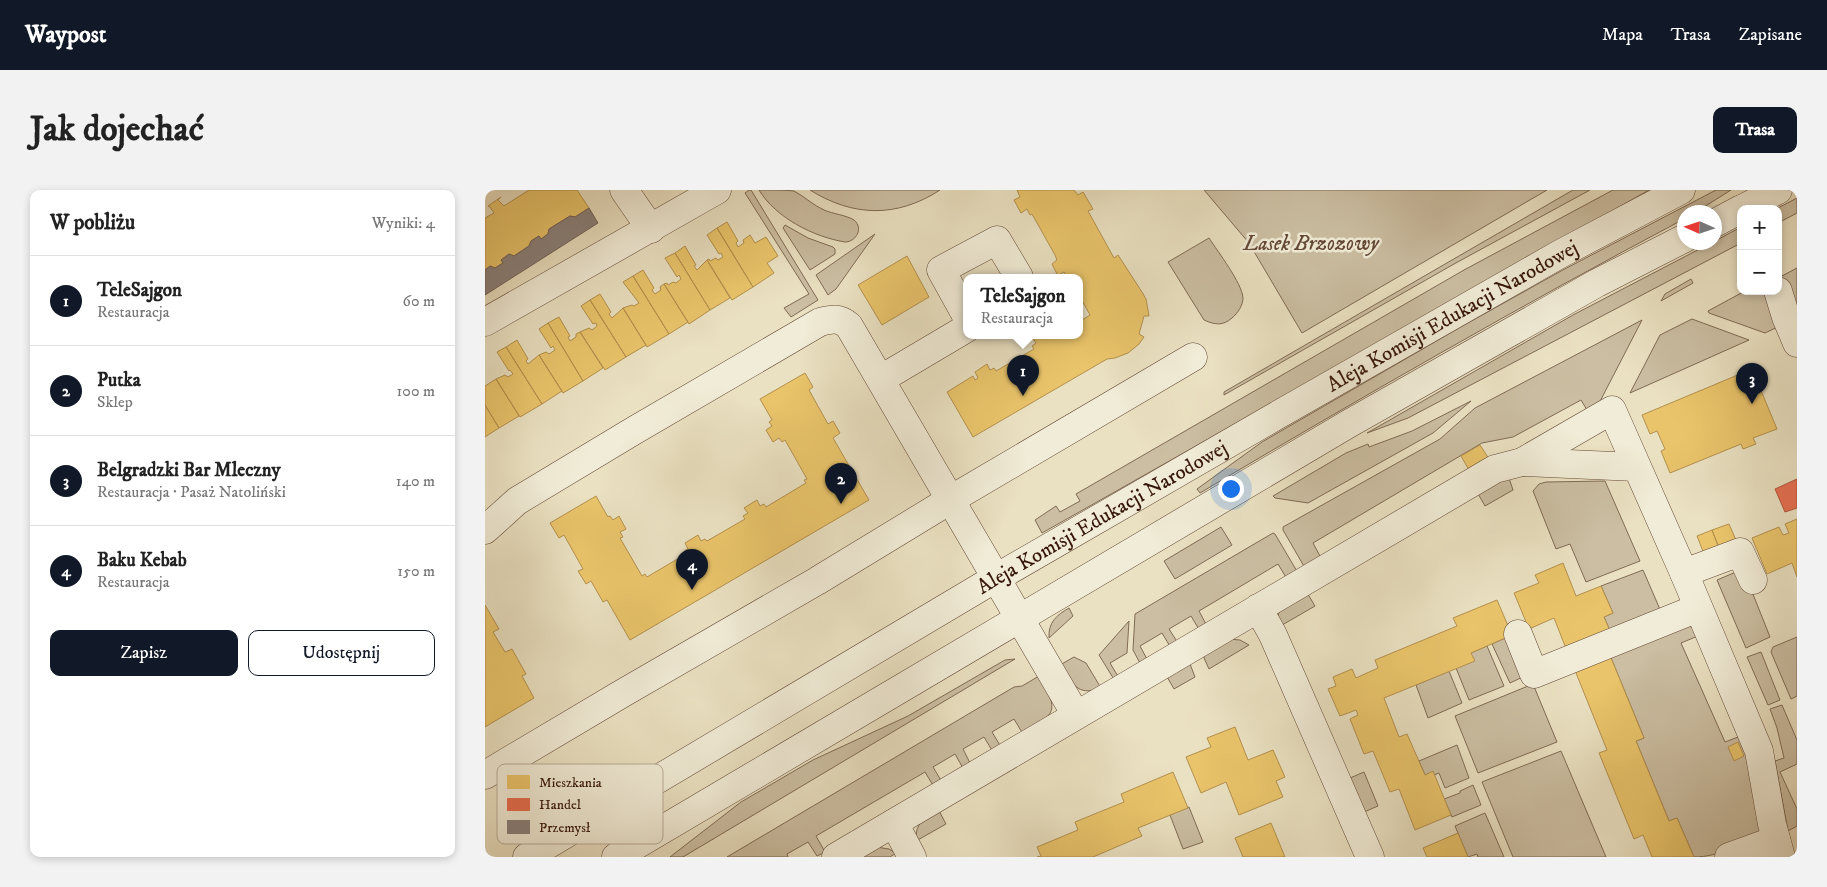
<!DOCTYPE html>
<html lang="pl">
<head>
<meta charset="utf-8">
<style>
  :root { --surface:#fff; --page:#f2f2f2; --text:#222; --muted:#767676; --line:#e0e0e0; --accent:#111827 }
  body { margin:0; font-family:"IM FELL DW Pica",serif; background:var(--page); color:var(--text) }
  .controls { position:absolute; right:15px; top:15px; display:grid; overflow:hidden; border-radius:10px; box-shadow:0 2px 8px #0003 }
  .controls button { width:45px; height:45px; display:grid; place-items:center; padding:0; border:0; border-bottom:1px solid var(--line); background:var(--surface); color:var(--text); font:25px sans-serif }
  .compass { position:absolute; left:1192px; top:15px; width:45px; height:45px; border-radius:50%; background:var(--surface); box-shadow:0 2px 8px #0003; rotate:273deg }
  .you { position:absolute; left:745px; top:298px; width:18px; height:18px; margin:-12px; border:4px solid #fff; border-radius:50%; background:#1a73e8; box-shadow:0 0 0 8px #1a73e833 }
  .badge { display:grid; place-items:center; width:32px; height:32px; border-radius:50%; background:var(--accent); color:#fff; font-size:16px; font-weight:700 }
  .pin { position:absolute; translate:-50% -41px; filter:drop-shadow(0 1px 2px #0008) }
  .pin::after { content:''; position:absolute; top:26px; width:18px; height:15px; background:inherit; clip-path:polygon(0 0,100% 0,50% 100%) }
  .popup { position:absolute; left:478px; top:84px; width:120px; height:65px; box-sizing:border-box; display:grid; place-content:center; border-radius:10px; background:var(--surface); filter:drop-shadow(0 1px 4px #0005); font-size:16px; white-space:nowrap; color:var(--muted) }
  .popup b { font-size:19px; color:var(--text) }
  .popup::after { content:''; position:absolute; left:50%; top:100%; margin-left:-10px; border:10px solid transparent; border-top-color:var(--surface) }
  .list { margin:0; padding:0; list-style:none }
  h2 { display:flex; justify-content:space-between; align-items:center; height:65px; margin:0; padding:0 20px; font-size:21px }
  h2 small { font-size:16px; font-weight:400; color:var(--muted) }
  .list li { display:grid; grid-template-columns:32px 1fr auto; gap:15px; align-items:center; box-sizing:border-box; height:90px; padding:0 20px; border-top:1px solid var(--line) }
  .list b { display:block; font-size:19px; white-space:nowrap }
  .list p { margin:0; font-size:16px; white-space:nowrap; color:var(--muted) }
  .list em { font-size:16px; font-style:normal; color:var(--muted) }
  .actions { display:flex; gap:10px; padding:15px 20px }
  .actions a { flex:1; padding:11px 0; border:1px solid var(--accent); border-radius:10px; text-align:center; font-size:18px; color:var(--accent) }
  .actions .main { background:var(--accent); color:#fff }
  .map { position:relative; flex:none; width:1312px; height:667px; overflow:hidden; border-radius:10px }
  header { display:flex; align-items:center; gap:30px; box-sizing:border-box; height:70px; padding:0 25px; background:var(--accent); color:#fff }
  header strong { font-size:24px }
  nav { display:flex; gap:28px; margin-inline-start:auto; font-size:18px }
  .intro { display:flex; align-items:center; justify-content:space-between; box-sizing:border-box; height:120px; padding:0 30px }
  h1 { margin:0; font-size:35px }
  .button { padding:12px 22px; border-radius:10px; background:var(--accent); color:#fff; font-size:18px; font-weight:700 }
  main { display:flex; gap:30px; padding:0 30px }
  aside { flex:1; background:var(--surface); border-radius:10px; box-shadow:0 2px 8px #0003 }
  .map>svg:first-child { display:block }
  .green { fill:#cbbea2; stroke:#806a55 }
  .homes { fill:#e9c46a; stroke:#b3904d }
  .shops { fill:#e76f51; stroke:#b2543b }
  .industry { fill:#8a817c; stroke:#716159 }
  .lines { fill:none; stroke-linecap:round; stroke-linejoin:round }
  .minor-casing { stroke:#634936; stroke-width:29 }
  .minor { stroke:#f1ecd7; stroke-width:28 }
  .labels { text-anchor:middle; stroke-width:5; stroke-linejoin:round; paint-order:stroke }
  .park-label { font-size:21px; font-style:italic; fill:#634836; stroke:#f1ecd7 }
  .street-label { font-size:21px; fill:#361608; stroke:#f1ecd7 }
  .key { fill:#f1ecd7; stroke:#b9ac99; stroke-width:1 }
  .key-label { font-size:14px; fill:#361608 }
</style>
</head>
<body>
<header>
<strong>Waypost</strong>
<nav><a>Mapa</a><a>Trasa</a><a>Zapisane</a></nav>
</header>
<div class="intro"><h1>Jak dojechać</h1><a class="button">Trasa</a></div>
<main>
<aside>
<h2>W pobliżu<small>Wyniki: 4</small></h2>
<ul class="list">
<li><span class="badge">1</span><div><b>TeleSajgon</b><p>Restauracja</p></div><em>60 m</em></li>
<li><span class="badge">2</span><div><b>Putka</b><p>Sklep</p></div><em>100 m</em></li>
<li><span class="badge">3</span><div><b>Belgradzki Bar Mleczny</b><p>Restauracja · Pasaż Natoliński</p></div><em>140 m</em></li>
<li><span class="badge">4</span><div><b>Baku Kebab</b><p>Restauracja</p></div><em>150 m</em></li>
</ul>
<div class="actions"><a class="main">Zapisz</a><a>Udostępnij</a></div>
</aside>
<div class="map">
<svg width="1312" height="667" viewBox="0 0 1312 667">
  <rect width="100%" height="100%" fill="#eae1c2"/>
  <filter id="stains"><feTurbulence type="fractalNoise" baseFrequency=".004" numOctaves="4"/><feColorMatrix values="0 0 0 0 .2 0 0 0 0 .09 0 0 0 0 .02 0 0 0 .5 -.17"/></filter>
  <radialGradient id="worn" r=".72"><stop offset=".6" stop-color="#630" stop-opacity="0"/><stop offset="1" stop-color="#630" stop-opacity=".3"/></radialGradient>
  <path class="green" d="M 264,0 L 266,0 L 333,110 L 306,127 L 299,118 L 324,104 L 260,3 Z
    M 274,0 C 282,0 303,0 309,1 C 320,7 328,15 339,20 C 348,24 361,25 369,30 C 379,38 371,52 360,52 C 329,47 291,28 274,0 Z
    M 325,0 L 455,0 C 412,28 368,27 325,0 Z
    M 719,0 L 1062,0 L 817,143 L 764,53 Z
    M 1088,0 L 1105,0 L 969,74 L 739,205 L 739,202 Z
    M 1128,0 L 1164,0 L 557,343 L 550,330 L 571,316 L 575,322 L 595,311 L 591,304 L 979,80 Z
    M 1231,0 L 1246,0 L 1211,22 L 1200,22 L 1199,29 C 1035,116 875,208 715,303 L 712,299 L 777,252 L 974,138 L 1076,81 Z
    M 1312,8 L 1312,23 L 1293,33 L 1293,19 L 1291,19 Z
    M 300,35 L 323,48 L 348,57 L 350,59 L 350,64 L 325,80 L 298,38 Z
    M 1256,37 L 1256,53 L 923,228 L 882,243 L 1088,125 L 1226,53 L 1230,52 L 1230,51 Z
    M 390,44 L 351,99 L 343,105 L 331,85 Z
    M 724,48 C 733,62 757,93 758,108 C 758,115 753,123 747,128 C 738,136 730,135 719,130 L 683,72 Z
    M 1312,78 L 1312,117 L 1304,121 L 1295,87 Z
    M 1206,89 L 1208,93 L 1176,111 L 1180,104 Z
    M 1260,101 L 1286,101 L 1297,135 L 1280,143 L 1224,123 L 1223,121 Z
    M 1207,129 L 1264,150 L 1145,203 L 1175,145 Z
    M 1157,130 L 1109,223 L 1105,225 L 1096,210 L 1028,247 L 997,253 L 828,353 L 836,368 L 820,378 L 798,340 L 798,337 L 955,249 L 990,218 Z
    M 986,211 L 948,243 L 823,313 L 790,308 L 788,306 L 861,263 L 883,254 L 884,257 L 927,241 Z
    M 1024,288 L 1028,300 L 1000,316 L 992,302 L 1007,292 Z
    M 1120,291 L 1155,371 L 1101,392 L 1085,354 L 1071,359 L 1048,301 L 1054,294 L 1061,292 Z
    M 736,337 L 747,355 L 690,389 L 679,371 Z
    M 788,343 L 790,344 L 813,383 L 802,389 L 793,374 L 714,421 L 722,436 L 715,441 L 706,426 L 684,439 L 693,453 L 686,458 L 677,443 L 655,456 L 663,471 L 656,475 L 648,460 L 650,424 Z
    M 1258,379 L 1285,447 L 1261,458 L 1232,390 Z
    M 1158,380 L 1177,424 L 1126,443 L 1119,427 L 1128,423 L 1116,396 Z
    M 821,401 L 830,416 L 792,438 L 792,429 L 794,422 Z
    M 584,418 L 588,426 L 564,448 C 563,432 572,425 584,418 Z
    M 644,431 L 642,463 L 625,473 L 634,488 L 630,491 L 614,465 Z
    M 1202,434 L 1211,441 L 1213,446 L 1196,453 L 1240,552 L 1253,547 L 1258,547 L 1277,641 C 1254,654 1235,667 1209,667 L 1192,628 L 1184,631 L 1151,551 L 1159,548 L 1124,463 Z
    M 1027,445 L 1044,484 L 1025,493 L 1007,454 Z
    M 1312,447 L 1312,506 L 1306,509 L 1286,462 L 1288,457 Z
    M 743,449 L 755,450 L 764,455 L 724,479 L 719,468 L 721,461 Z
    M 1002,456 L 1019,496 L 984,510 L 971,478 L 986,463 Z
    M 1276,462 L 1295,510 L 1283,515 L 1262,467 Z
    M 589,467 L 601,473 L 616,498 C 591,507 588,493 575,475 Z
    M 530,469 L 198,667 L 185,667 L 256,612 L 328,570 L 423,526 L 520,470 Z
    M 705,474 L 710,487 L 689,499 L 681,485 Z
    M 964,481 L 977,513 L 943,528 L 931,495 Z
    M 554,486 C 575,523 571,522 538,544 L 529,529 L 507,542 L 516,557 L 508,562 L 499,547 L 478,559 L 486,575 L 479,580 L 470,564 L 448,577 L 457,592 L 449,597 L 440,582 L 331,646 L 340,662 L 332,666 L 323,652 L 302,664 L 303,667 L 242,667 L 529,497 L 537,496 Z
    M 1048,494 L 1072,552 L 993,583 L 970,526 Z
    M 1297,515 L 1312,550 L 1312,574 L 1295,582 L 1312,619 L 1312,636 L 1303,641 L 1290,571 L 1299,568 L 1292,538 L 1285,519 Z
    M 972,555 L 984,588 L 960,598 L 954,583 L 949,585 L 948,582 L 940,585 L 934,571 Z
    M 1076,561 L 1121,667 L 1028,667 L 997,592 Z
    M 879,582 L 893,616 L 872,625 L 858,591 Z
    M 988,595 L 996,615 L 967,627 L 959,609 L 975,603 L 975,601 Z
    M 704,617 L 718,652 L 698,659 L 685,625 Z
    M 453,619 L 461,634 L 431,651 C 430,632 439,630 453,619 Z
    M 1000,623 L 1019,667 L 993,667 L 992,664 L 983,667 L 970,636 Z
    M 391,657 L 404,659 L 411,663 L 405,667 L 372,667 Z"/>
  <path class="homes" d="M 44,0 L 92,0 L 104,18 L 90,27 L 85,26 L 64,39 L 63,44 L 56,49 L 54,46 L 46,51 L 44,56 L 29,66 L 24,64 L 16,70 L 18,73 L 10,78 L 5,76 L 0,80 L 0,28 L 9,23 L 5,17 L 3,16 L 16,7 L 13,10 L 19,16 Z
    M 532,0 L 589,0 L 593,5 L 598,2 L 608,19 L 603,21 L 629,68 L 633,65 L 657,102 L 661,109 L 664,126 L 659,126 L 654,144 L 659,147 L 654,154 L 643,163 L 630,168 L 622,169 L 488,247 L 462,202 L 488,186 L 490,190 L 493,188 L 490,182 L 502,174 L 505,180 L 509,178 L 511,181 L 549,159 L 547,156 L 551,153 L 547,147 L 552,145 L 563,146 L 568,145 L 569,146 L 572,145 L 594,145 L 594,132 L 605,125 L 594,105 L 594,87 L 582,87 L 579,82 L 573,86 L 567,74 L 572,70 L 570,65 L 547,24 L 545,25 L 542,19 L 536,23 L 529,10 L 535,7 Z
    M 242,32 L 253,51 L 251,53 L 253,57 L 259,53 L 258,50 L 265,45 L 270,53 L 281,47 L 293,66 L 282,73 L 289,83 L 268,97 L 232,38 Z
    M 232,38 L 268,97 L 247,110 L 222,70 L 224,69 L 225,71 L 231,68 L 233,70 L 238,67 L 236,63 L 234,64 L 222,45 Z
    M 200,56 L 211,75 L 209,76 L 212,80 L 222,70 L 245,108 L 225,120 L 190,63 Z
    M 190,63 L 225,120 L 204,134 L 179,94 L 182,93 L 183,95 L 188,92 L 191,93 L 196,89 L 194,85 L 192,87 L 180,68 Z
    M 422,66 L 444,107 L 397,135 L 373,95 Z
    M 158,80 L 169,98 L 167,100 L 170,104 L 176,100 L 175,97 L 179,94 L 203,132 L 184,144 L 148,86 Z
    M 148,86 L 184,144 L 162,157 L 138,118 L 147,115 L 149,116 L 154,113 L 138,92 Z
    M 115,104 L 126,122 L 124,124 L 127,128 L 138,118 L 161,155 L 141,167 L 105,110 Z
    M 105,110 L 141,167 L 120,180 L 95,142 L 104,138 L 107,140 L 112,136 L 111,133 L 108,134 L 96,116 Z
    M 74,127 L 85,146 L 83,147 L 85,151 L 91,147 L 91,144 L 95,142 L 118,178 L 98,191 L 63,133 Z
    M 63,133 L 98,191 L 78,203 L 54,165 L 61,162 L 64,164 L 70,160 L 68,156 L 66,158 L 54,139 Z
    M 32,150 L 43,169 L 41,171 L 43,174 L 54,165 L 77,201 L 57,214 L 21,157 Z
    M 21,157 L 57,214 L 35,227 L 11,189 L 20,185 L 23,187 L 28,184 L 25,180 L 24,181 L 12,162 Z
    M 1267,179 L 1292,239 L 1268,248 L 1271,254 L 1258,259 L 1256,254 L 1185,283 L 1176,261 L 1180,259 L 1172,241 L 1165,244 L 1157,225 Z
    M 320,183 L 328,197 L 324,200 L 343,234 L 348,231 L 355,243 L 348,248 L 384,310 L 145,450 L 122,410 L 118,412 L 106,391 L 101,394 L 93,381 L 98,379 L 79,345 L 74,348 L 65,333 L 111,306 L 123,327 L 125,326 L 128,330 L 134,326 L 141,339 L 135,342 L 138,347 L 135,348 L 157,386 L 160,384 L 162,387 L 201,364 L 199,361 L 203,359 L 200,353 L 213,345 L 216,351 L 220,349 L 222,351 L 260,329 L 258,326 L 263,323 L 259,318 L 272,310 L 275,316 L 279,314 L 281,317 L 321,293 L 319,290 L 322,289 L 300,250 L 297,252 L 294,248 L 288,252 L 281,240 L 287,236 L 284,232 L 287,230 L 275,209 Z
    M 11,189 L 34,226 L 14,238 L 0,215 L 0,196 Z
    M 0,215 L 14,238 L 0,247 Z
    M 995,255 L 1004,269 L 984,280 L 976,266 Z
    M 1312,329 L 1312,387 L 1307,373 L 1282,384 L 1267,348 L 1294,337 L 1298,345 L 1304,343 L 1300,334 Z
    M 1244,334 L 1251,350 L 1234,358 L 1227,340 Z
    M 1227,340 L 1234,358 L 1219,364 L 1212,346 Z
    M 1078,373 L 1091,406 L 1116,396 L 1128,423 L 1119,427 L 1126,443 L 1082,461 L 1069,428 L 1044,439 L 1029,403 L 1054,393 L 1050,385 Z
    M 1012,410 L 1027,445 L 986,463 L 990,471 L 899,508 L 914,547 L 922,544 L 940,585 L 948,581 L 966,625 L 930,640 L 914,599 L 905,602 L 888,561 L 879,564 L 865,529 L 873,525 L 871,520 L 855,526 L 843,499 L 851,496 L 848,487 L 867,479 L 871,488 L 893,478 L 890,470 L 972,436 L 968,428 Z
    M 0,415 L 14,439 L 8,442 L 20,462 L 27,459 L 41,484 L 37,486 L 49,508 L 0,537 Z
    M 1124,463 L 1159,548 L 1151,551 L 1184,631 L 1192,628 L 1209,667 L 1167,667 L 1158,645 L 1149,649 L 1114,563 L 1122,560 L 1089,478 Z
    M 750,537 L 763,570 L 788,560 L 800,587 L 791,591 L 798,607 L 754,625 L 741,592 L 716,603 L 701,567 L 726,557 L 722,548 Z
    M 1253,552 L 1259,566 L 1249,571 L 1243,557 Z
    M 688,582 L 703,618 L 653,638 L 657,646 L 608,667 L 552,667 L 556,666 L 552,657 L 593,640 L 590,632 L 639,612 L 636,604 Z
    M 786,633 L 800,667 L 758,667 L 750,648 Z
    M 973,643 L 983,667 L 942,667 L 938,658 Z"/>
  <path class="shops" d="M 1312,289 L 1312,318 L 1300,322 L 1290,299 Z"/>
  <path class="industry" d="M 104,18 L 113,33 L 0,105 L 0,80 L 5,76 L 10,78 L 18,73 L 16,70 L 24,64 L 29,66 L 44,56 L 46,51 L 54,46 L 56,49 L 63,44 L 64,39 L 85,26 L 90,27 Z"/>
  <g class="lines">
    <defs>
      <g id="minor">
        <path d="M 139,0 L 166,39"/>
        <path d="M 1257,19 L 1293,0"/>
        <path d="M 1230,33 L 1256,19"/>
        <path d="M 1293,101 L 1301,127 L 1312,153"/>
        <path d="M 482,127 L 456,80 L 512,50 L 534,87"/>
        <path d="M 0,132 L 232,0"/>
        <path d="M 396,189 L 482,138"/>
        <path d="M 1037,272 L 1151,277"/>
        <path d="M 0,340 L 32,311 L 150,240 L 335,132 C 347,129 354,127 364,136 L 591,525"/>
        <path d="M 1199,383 L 1255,362 L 1268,390"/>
        <path d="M 773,418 L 788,445 L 885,667"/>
        <path d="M 1033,444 L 1049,484 L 1213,418"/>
        <path d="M 0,585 L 138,503 L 332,391 L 465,310 L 708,167"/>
        <path d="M 409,633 L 427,667"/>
        <path id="s1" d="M 42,667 L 511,388 L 791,226 L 1075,64 L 1196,0"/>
        <path d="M 131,667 L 865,233 L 1112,93 L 1200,48"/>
        <path d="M 351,667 L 1010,279 L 1037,272 L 1127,220 L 1199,383 L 1274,561 L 1287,634 L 1296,667"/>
        <path d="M 1244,667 L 1291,650"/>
      </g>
    </defs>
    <use href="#minor" class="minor-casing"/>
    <use href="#minor" class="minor"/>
  </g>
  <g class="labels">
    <g class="park-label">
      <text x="826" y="60">Lasek Brzozowy</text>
    </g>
    <g class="street-label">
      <text dy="7" stroke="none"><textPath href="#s1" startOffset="1072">Aleja Komisji Edukacji Narodowej</textPath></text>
      <text dy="7" stroke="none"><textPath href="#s1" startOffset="668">Aleja Komisji Edukacji Narodowej</textPath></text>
    </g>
  </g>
  <rect x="12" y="574" width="166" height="80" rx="8" class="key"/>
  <rect x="22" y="585" width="23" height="14" fill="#e9c46a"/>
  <rect x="22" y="608" width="23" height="13" fill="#e76f51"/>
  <rect x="22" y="630" width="23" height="14" fill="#8a817c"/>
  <g class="key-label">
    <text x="54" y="597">Mieszkania</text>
    <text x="54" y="619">Handel</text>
    <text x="54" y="642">Przemysł</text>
  </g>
  <rect width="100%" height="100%" filter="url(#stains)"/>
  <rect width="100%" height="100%" fill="url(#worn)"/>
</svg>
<div class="controls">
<button>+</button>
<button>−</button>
</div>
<svg class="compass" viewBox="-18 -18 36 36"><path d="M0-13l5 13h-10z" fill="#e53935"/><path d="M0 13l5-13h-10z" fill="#767676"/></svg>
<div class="you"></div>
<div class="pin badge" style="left:538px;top:206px">1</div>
<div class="popup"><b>TeleSajgon</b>Restauracja</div>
<div class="pin badge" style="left:356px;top:314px">2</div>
<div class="pin badge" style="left:1267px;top:214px">3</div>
<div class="pin badge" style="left:207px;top:400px">4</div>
</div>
</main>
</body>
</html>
